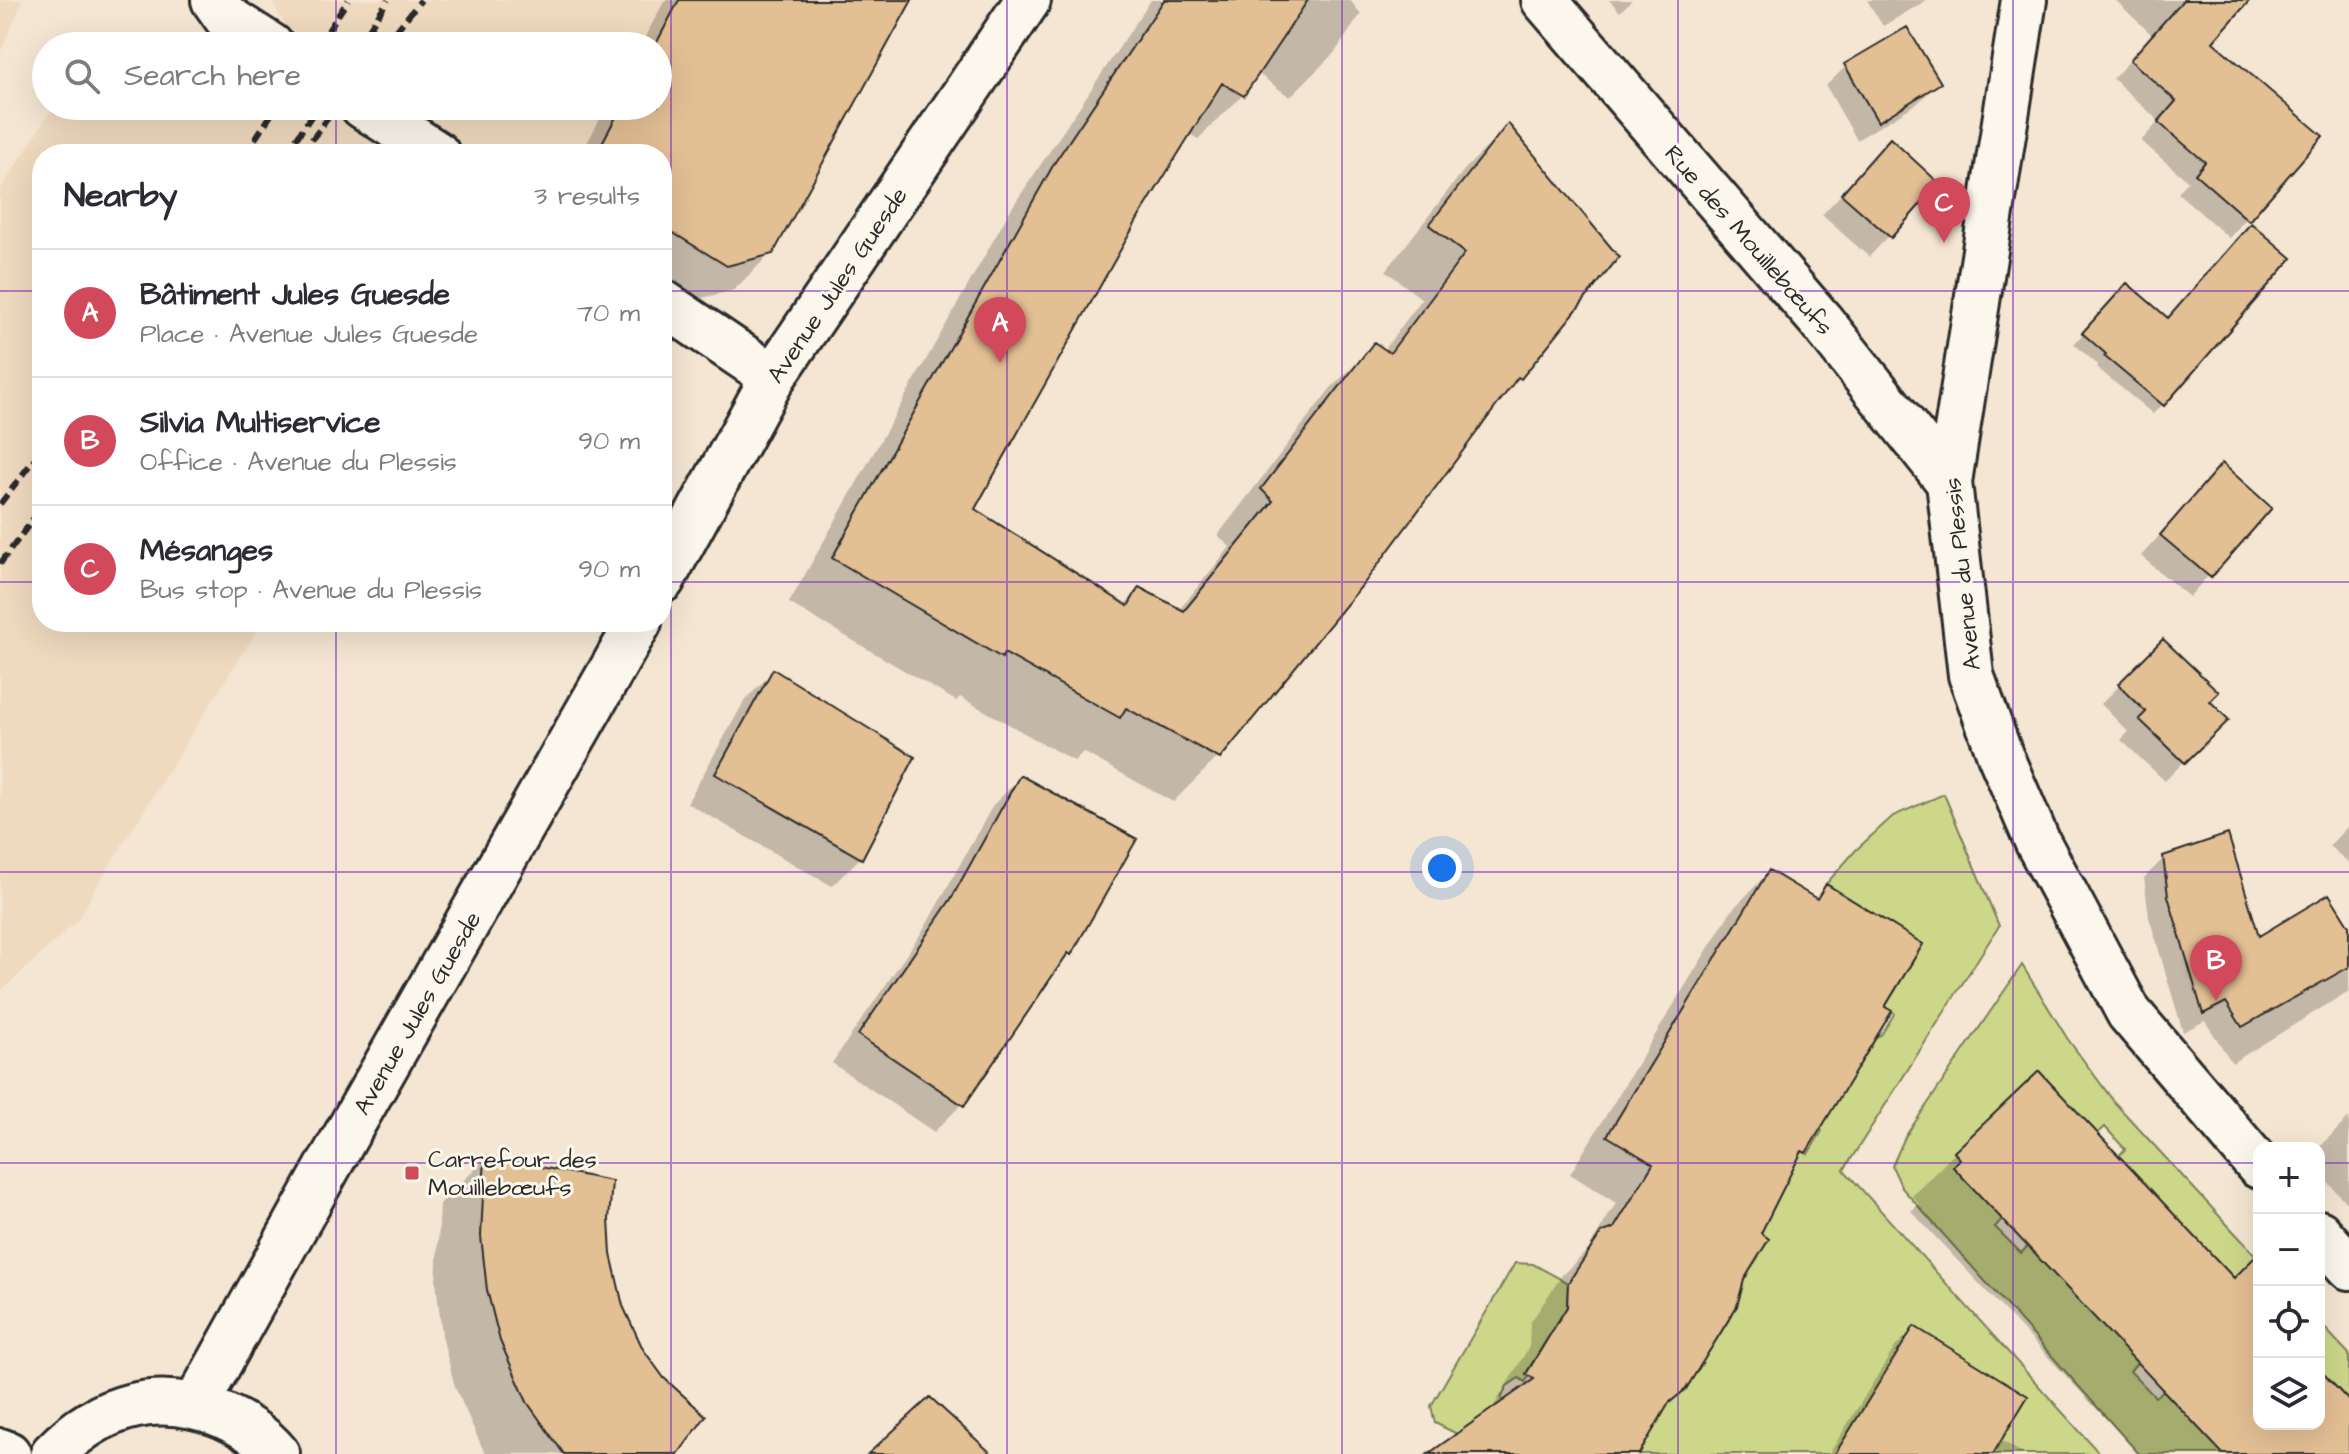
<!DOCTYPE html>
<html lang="en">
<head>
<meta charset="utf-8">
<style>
  :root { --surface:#fff; --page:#f2f2f3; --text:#2b2b33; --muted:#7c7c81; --line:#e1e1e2; --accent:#d1495b }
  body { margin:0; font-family:"Architects Daughter",sans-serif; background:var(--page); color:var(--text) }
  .controls { position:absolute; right:24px; bottom:24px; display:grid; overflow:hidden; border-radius:16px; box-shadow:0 8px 32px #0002 }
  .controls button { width:72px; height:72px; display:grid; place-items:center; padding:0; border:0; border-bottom:2px solid var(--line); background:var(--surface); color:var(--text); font:40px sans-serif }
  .you { position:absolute; left:1442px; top:868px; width:28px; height:28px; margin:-20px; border:6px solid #fff; border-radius:50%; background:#1a73e8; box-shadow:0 0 0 12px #1a73e833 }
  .badge { display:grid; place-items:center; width:52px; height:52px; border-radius:50%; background:var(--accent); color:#fff; font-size:26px; font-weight:700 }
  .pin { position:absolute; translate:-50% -66px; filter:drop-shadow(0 2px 4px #0008) }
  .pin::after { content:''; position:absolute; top:42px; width:28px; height:24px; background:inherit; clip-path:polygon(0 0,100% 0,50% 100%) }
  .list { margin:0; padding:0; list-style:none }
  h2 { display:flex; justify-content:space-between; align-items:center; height:104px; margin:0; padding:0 32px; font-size:34px }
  h2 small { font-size:26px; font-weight:400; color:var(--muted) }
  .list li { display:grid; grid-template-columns:52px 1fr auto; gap:24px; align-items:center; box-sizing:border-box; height:128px; padding:0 32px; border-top:2px solid var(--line) }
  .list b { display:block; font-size:30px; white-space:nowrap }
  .list p { margin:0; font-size:26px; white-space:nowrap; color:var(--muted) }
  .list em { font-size:26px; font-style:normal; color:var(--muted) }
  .icon { flex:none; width:44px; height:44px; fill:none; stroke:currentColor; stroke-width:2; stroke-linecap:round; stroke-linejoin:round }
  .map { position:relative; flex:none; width:2349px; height:1454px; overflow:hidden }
  .search { position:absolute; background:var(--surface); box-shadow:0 8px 32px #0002; left:32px; top:32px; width:640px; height:88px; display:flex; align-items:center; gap:20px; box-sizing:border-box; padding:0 28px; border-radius:44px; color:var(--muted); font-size:30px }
  .panel { position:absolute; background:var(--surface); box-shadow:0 8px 32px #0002; left:32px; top:144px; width:640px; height:488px; border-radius:32px }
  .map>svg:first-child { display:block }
  .built { fill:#efdabf }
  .green { fill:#cdd78a; stroke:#7c815a; stroke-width:2 }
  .shadow { fill:#0003 }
  .building { fill:#e3bf94; stroke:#2b2b2b; stroke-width:2 }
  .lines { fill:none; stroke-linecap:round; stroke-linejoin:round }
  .minor-casing { stroke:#2b2b2b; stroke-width:50 }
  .tertiary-casing { stroke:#2b2b2b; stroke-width:50 }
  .secondary-casing { stroke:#2b2b2b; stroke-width:50 }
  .minor { stroke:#fbf7ec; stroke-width:44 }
  .tertiary { stroke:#fbf7ec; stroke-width:44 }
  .secondary { stroke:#fbf7ec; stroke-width:44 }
  .rail { stroke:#2b2b2b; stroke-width:6; stroke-dasharray:12 6; stroke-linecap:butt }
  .grid { fill:none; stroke:#7b2cbf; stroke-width:2; stroke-opacity:0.55 }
  .poi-dot { fill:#d1495b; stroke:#fbf7ec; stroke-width:3 }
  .labels { text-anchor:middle; stroke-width:6; stroke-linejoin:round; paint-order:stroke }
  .street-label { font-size:24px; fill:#2b2b2b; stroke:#fbf7ec }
  .poi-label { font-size:24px; fill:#2b2b2b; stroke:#fbf7ec; text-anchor:start }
</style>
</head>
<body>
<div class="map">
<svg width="2349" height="1454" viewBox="0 0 2349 1454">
  <rect width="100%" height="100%" fill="#f4e6d2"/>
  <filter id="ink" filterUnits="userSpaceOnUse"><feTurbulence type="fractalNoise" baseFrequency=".0125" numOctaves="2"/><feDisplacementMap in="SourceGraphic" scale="16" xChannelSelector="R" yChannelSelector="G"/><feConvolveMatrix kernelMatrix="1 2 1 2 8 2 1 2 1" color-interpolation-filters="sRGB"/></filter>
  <g filter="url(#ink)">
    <path class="built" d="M 0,0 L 23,0 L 0,53 Z
      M 271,0 L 679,0 L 655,46 L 290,46 L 293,40 Z
      M 54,106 L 622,106 L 596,154 L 468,154 L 400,111 L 371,154 L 42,154 L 42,622 L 262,622 L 96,887 L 79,919 L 0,992 L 0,190 Z"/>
    <path class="green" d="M 1944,794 L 1999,926 L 1844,1170 L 2100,1454 L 1630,1454 L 1666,1406 L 1691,1380 L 1728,1321 L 1740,1296 L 1744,1278 L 1769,1239 L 1761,1233 L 1798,1148 L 1808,1154 L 1822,1131 L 1820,1129 L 1876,1037 L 1881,1035 L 1893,1016 L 1894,1013 L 1885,1007 L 1923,944 L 1826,884 L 1856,850 L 1893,816 Z
      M 2022,965 L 2067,1038 L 2115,1103 L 2259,1259 L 2232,1280 L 2159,1199 L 2118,1157 L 2125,1149 L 2105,1127 L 2096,1135 L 2040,1072 L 1954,1152 L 2003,1218 L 1995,1227 L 2021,1253 L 2028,1246 L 2138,1362 L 2130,1371 L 2155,1397 L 2164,1390 L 2224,1454 L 2139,1454 L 1902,1188 L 1892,1166 L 1905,1137 Z
      M 1515,1263 L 1533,1264 L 1568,1283 L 1567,1307 L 1526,1373 L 1529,1376 L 1525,1382 L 1519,1378 L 1507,1386 L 1501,1399 L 1511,1406 L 1459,1435 L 1435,1423 L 1431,1406 Z
      M 2319,1322 L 2349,1354 L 2349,1401 L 2319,1369 Z"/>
    <path class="shadow" d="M 665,0 L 910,0 L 771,253 L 734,290 L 690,301 L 662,284 L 662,154 L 581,154 L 607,106 L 658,106 L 658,46 L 640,46 Z
      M 1151,0 L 1350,0 L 1361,14 L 1335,52 L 1290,97 L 1257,73 L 1243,95 L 1198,139 L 1188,133 L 1138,216 L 973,509 L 1124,605 L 1140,589 L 1179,610 L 1230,547 L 1218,535 L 1330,389 L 1375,345 L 1383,351 L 1422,299 L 1386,271 L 1464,170 L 1508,126 L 1616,257 L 1519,378 L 1503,394 L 1218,757 L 1173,802 L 1083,752 L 1074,761 L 960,697 L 956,701 L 789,603 L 1011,209 Z
      M 1609,0 L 1632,0 L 1620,12 Z
      M 1867,0 L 1927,0 L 1883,26 Z
      M 2115,0 L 2247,0 L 2210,42 L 2320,136 L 2229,238 L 2178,193 L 2188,181 L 2141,141 L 2159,121 L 2113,79 L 2152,35 Z
      M 1846,66 L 1938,83 L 1918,103 L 1857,140 L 1826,86 Z
      M 1890,141 L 1937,184 L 1869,257 L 1822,215 Z
      M 2118,295 L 2162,405 L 2153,414 L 2096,367 L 2098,365 L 2074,344 Z
      M 2222,466 L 2269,508 L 2189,597 L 2141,556 Z
      M 2163,642 L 2222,723 L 2165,781 L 2121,740 L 2128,732 L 2101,704 Z
      M 773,672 L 860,858 L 832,886 L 687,803 L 745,700 Z
      M 1021,777 L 1070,954 L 1056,968 L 962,1104 L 934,1132 L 832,1063 L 924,929 L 993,805 Z
      M 2349,825 L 2349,863 L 2329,846 Z
      M 2164,858 L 2258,939 L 2349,930 L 2349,991 L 2232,1063 L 2205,1021 L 2183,1032 L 2149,917 L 2144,878 Z
      M 1769,872 L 1814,899 L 1826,887 L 1882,1007 L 1804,1152 L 1794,1163 L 1663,1408 L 1636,1454 L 1442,1454 L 1489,1414 L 1529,1347 L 1530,1323 L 1563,1274 L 1588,1250 L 1616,1203 L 1570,1174 L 1731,911 Z
      M 2349,1118 L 2349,1206 L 2319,1172 L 2318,1148 Z
      M 1955,1153 L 2259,1308 L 2259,1424 L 2319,1424 L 2319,1371 L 2349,1403 L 2349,1454 L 2139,1454 L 1911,1211 L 1919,1204 L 1912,1196 Z
      M 485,1159 L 609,1255 L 621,1307 L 676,1454 L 487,1454 L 482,1447 L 455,1387 L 442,1336 L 436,1282 L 440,1204 Z
      M 1914,1328 L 1999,1439 L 2024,1454 L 1829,1454 L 1895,1347 Z"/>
    <path class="building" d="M 679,0 L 912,0 L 773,254 L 727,266 L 662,226 L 662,154 L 596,154 L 622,106 L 658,106 L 658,46 L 655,46 Z
      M 1164,0 L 1308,0 L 1244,96 L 1222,83 L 1139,217 L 975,509 L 1128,606 L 1139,587 L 1184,611 L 1273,501 L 1261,489 L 1374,342 L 1390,353 L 1465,253 L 1429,225 L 1508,123 L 1619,257 L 1521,379 L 1518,377 L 1365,582 L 1220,759 L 1126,708 L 1120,718 L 1004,653 L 1002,658 L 832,558 L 1055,162 Z
      M 2183,0 L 2250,0 L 2213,42 L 2323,136 L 2249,221 L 2195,174 L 2205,162 L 2158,122 L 2176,101 L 2130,60 Z
      M 1907,27 L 1941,83 L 1878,122 L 1844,64 Z
      M 1890,138 L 1939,183 L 1891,238 L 1841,194 Z
      M 2251,223 L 2292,258 L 2164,406 L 2104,356 L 2106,354 L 2082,333 L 2127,283 L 2168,318 Z
      M 2222,463 L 2272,508 L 2211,578 L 2160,535 Z
      M 2163,639 L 2219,692 L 2210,701 L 2229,720 L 2185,763 L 2139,719 L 2146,712 L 2118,684 Z
      M 773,669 L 915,757 L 862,859 L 715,774 Z
      M 1020,775 L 1137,839 L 1071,955 L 1068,953 L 964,1106 L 858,1035 L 951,899 Z
      M 2228,834 L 2259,936 L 2329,894 L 2349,926 L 2349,967 L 2242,1027 L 2226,1002 L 2203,1014 L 2168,896 L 2163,856 Z
      M 1769,870 L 1817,899 L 1826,884 L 1923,944 L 1885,1007 L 1892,1011 L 1806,1153 L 1802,1151 L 1761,1233 L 1769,1239 L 1744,1280 L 1737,1306 L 1686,1389 L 1669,1403 L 1639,1454 L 1428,1454 L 1534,1379 L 1526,1374 L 1567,1307 L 1568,1283 L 1601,1233 L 1614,1228 L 1653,1164 L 1607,1136 Z
      M 2039,1071 L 2234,1278 L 2259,1253 L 2259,1424 L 2319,1424 L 2319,1369 L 2349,1401 L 2349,1454 L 2223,1454 L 1953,1167 L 1960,1159 L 1954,1152 Z
      M 485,1156 L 612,1181 L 609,1220 L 611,1254 L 623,1306 L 643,1349 L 664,1378 L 706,1416 L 678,1454 L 564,1454 L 527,1402 L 500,1341 L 487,1290 L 481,1236 Z
      M 1914,1326 L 2028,1396 L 1993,1454 L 1835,1454 Z
      M 930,1397 L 992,1454 L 868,1454 Z"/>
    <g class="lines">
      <defs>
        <path id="minor" d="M 214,0 L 226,17 L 271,46
          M 1544,0 L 1821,321 L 1949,482
          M 363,106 L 437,154
          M 662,302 L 773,377"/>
        <path id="tertiary" d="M 2024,0 L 1949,482 L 1971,675 L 2000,755 L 2038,843 L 2129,1013 L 2259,1166
          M 2319,1233 L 2349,1267"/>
        <path id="secondary" d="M 662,580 L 773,377 L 1028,0
          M 196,1405 L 328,1167 L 639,622
          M 0,1451 L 8,1454
          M 53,1454 C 100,1405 158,1389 222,1415 C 241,1423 264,1437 277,1454"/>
      </defs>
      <use href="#minor" class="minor-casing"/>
      <use href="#tertiary" class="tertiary-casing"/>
      <use href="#secondary" class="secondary-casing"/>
      <use href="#minor" class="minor"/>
      <use href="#tertiary" class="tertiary"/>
      <use href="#secondary" class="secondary"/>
      <path class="rail" d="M 318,46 L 348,0
        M 358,46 L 388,0
        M 384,46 L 421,0
        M 245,154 L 277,106
        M 286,154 L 318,106
        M 301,154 L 337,106
        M 0,504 L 42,449
        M 0,564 L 42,507"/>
    </g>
  </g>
  <path class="grid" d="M 336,0 L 336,46M 671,0 L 671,1454M 1007,0 L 1007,1454M 1342,0 L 1342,1454M 1678,0 L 1678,1454M 2013,0 L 2013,1454M 336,106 L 336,154M 0,291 L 42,291M 662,291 L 2349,291M 0,582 L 42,582M 662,582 L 2349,582M 336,622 L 336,1454M 0,872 L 2349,872M 0,1163 L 2259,1163M 2319,1163 L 2349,1163"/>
  <rect class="poi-dot" x="404" y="1165" width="16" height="16" rx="4"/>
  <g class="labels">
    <g class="street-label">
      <text transform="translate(1749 240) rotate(49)" y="8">Rue des Mouillebœufs</text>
      <text transform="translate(837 285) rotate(-56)" y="8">Avenue Jules Guesde</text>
      <text transform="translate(1962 574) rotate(-96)" y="8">Avenue du Plessis</text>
      <text transform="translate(417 1013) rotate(-60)" y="8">Avenue Jules Guesde</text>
    </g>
    <g class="poi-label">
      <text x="428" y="1167">Carrefour des<tspan x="428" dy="28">Mouillebœufs</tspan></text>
    </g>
  </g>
</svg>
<div class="controls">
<button>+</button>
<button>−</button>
<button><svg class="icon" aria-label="locate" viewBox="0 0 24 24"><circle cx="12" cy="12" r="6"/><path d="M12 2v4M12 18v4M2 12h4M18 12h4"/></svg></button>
<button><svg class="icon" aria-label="layers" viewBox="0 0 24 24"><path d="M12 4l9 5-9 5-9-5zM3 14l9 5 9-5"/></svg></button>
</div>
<div class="you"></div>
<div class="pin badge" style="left:1000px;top:363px">A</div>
<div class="pin badge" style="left:2216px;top:1001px">B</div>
<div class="pin badge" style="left:1944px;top:243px">C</div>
<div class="search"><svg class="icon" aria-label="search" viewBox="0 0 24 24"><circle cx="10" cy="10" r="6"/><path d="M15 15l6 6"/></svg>Search here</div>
<section class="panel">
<h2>Nearby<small>3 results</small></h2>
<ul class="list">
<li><span class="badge">A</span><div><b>Bâtiment Jules Guesde</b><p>Place · Avenue Jules Guesde</p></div><em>70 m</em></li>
<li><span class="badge">B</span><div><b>Silvia Multiservice</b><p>Office · Avenue du Plessis</p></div><em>90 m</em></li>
<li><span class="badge">C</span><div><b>Mésanges</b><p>Bus stop · Avenue du Plessis</p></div><em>90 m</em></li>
</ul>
</section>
</div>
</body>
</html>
